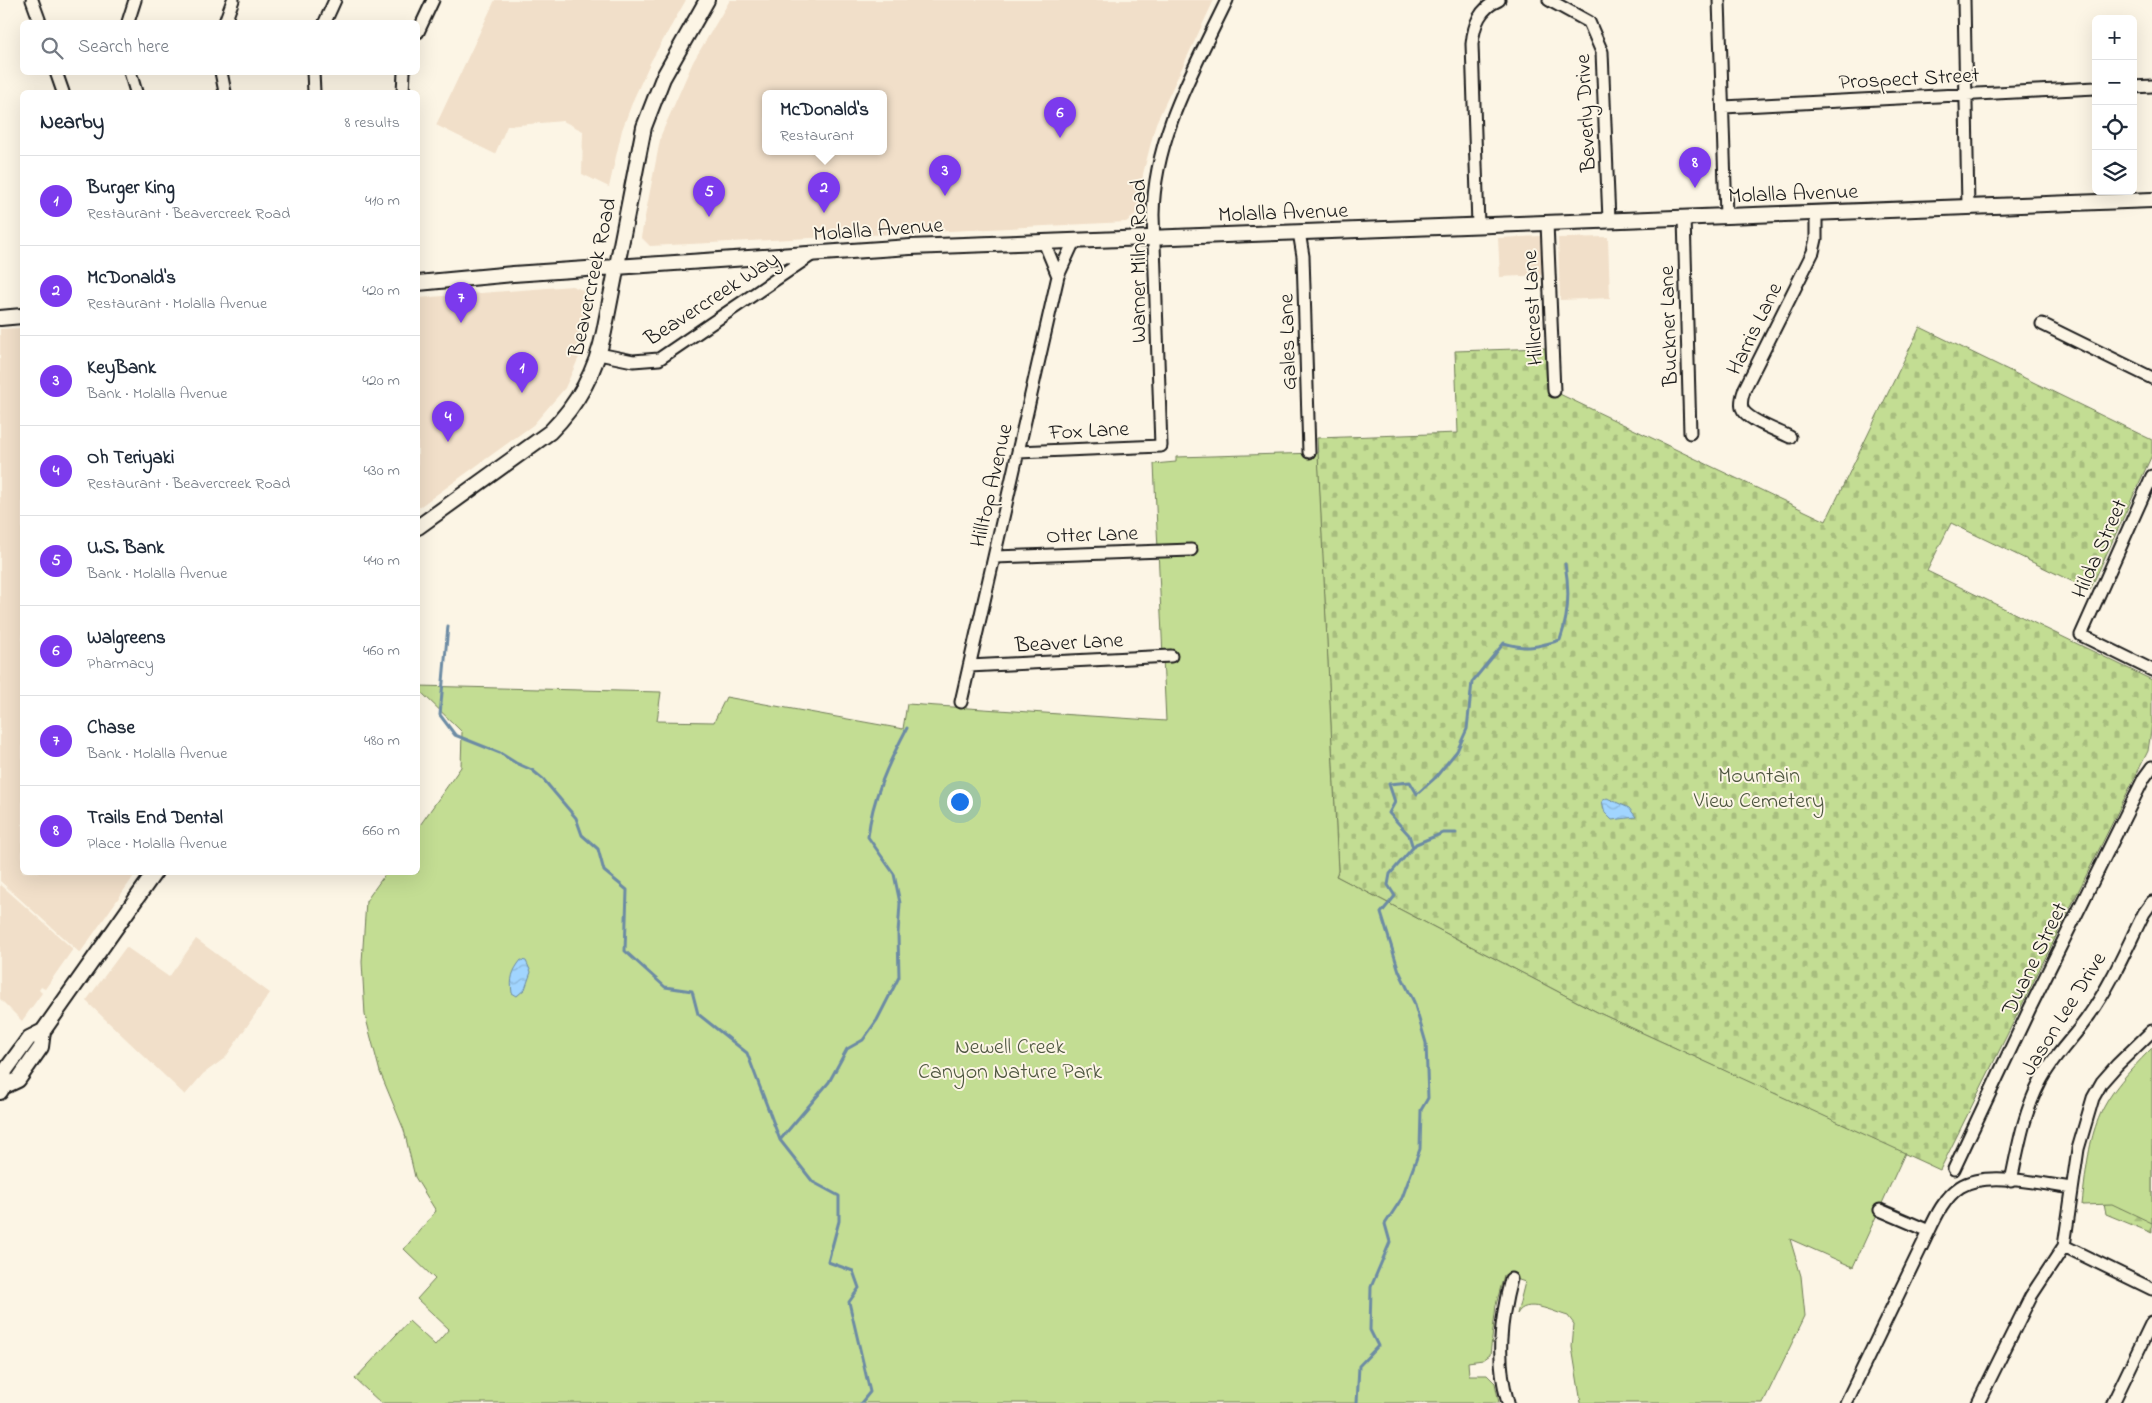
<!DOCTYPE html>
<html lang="en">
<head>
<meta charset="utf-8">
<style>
  :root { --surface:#fff; --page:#f6f6f7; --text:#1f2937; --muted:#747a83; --line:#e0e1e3; --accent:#7c3aed }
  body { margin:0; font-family:"Indie Flower",sans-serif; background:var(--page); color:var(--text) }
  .controls { position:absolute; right:15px; top:15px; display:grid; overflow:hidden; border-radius:8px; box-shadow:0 5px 20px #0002 }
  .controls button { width:45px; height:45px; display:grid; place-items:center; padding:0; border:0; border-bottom:1px solid var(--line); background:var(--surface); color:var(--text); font:25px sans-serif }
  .you { position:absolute; left:959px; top:801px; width:18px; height:18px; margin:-12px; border:4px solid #fff; border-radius:50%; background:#1a73e8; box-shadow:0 0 0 8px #1a73e833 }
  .badge { display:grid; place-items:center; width:32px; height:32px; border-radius:50%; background:var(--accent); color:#fff; font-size:16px; font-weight:700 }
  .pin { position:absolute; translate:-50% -41px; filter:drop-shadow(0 1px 2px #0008) }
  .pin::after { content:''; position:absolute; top:26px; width:18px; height:15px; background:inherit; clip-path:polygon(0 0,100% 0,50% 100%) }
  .popup { position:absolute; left:762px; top:90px; width:125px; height:65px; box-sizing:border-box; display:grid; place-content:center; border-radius:8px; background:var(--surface); filter:drop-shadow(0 1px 4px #0005); font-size:16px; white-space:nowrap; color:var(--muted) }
  .popup b { font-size:19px; color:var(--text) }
  .popup::after { content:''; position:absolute; left:50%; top:100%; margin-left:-10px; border:10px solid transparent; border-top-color:var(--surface) }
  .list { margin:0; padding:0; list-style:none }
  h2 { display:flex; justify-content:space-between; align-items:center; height:65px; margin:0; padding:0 20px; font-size:21px }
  h2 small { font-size:16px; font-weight:400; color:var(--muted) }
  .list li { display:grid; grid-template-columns:32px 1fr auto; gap:15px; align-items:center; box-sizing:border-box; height:90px; padding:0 20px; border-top:1px solid var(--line) }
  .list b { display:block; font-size:19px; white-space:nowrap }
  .list p { margin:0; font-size:16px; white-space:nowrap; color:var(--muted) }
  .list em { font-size:16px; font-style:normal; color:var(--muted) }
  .icon { flex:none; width:28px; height:28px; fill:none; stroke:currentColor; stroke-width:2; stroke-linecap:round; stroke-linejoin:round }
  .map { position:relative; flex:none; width:2152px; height:1403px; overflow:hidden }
  .search { position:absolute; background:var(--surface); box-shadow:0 5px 20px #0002; left:20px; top:20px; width:400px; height:55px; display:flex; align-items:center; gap:12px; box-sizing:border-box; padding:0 18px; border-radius:8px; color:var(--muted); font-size:19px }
  .panel { position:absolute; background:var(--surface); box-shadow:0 5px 20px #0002; left:20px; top:90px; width:400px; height:785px; border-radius:8px }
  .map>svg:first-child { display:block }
  .built { fill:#f1dfc9; fill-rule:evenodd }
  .forest { fill:url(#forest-firs); stroke:#707c58 }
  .cemetery { fill:url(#cemetery-stones); stroke:#707c58 }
  .park { fill:#c3dd93; stroke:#707c58 }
  .water { fill:url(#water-waves); stroke:#6c8ba4 }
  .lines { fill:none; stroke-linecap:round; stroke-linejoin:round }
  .stream { stroke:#6c8ba4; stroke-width:3 }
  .minor-casing { stroke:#1c1c1c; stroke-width:15 }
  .major-casing { stroke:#1c1c1c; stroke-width:18 }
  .minor { stroke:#fcf5e5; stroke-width:11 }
  .major { stroke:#fcf5e5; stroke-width:14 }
  .labels { text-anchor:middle; stroke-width:4; stroke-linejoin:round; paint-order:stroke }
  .street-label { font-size:22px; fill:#1c1c1c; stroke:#fcf5e5 }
  .park-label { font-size:22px; fill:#4e5640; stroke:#fcf5e5 }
</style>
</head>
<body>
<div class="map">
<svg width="2152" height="1403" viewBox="0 0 2152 1403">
  <defs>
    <pattern id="forest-firs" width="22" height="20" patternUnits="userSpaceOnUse" patternTransform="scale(1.25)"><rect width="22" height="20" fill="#c3dd93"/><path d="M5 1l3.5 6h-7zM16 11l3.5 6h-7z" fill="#a7bd7e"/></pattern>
    <pattern id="cemetery-stones" width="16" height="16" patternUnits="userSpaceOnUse" patternTransform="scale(1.25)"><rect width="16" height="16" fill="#c3dd93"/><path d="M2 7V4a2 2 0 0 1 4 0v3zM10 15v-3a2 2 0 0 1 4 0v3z" fill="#a7bd7e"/></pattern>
    <pattern id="water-waves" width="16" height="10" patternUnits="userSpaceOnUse" patternTransform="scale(1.25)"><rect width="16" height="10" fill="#a1d5ff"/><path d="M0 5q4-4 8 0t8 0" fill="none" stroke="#8ab6da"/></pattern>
  </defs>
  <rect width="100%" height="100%" fill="#fcf5e5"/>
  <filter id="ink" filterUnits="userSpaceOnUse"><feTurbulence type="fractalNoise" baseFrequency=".02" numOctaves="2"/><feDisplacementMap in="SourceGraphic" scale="10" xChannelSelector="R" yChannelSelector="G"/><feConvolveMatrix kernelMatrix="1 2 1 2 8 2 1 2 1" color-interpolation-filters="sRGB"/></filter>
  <g filter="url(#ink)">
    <path class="built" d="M 495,0 L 686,0 L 651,61 L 634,98 L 622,130 L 609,187 L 582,174 L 583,131 L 563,121 L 507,126 L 495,154 L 436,125 Z
      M 730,0 L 1214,0 L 1156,123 L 1143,174 L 1140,207 L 1134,216 L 1126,222 L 650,246 L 641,237 L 661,135 L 693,62 ZM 883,94 L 883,152 L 765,152 L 765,94 Z
      M 1541,236 L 1543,275 L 1500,277 L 1498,238 Z
      M 1608,237 L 1610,298 L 1560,300 L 1558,238 Z
      M 572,286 L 588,292 L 592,306 L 580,355 L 565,388 L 533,425 L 418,508 L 418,298 Z
      M 22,328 L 22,872 L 136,873 L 80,953 L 0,881 L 0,329 Z
      M 0,884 L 73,949 L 45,989 L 41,987 L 39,990 L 42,993 L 22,1021 L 0,999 Z
      M 196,939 L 270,993 L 225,1058 L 203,1074 L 185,1095 L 86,1001 L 126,947 L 169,977 Z"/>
    <path class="forest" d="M 2152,1146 L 2152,1233 L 2106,1214 L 2101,1186 Z"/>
    <path class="cemetery" d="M 1920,327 L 2152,440 L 2152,455 L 2090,590 L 1951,523 L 1927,571 L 2152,680 L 2152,724 L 2148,751 L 1940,1170 L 1599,1013 L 1336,876 L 1338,871 L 1317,438 L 1458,433 L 1455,351 L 1545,348 L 1547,388 L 1826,521 Z"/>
    <path class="park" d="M 1318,453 L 1338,871 L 1336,876 L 1599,1013 L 1905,1153 L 1853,1267 L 1790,1239 L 1801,1276 L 1805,1316 L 1763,1403 L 1581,1403 L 1572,1347 L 1574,1324 L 1568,1316 C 1553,1312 1526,1297 1517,1314 L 1525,1282 L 1504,1275 L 1496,1305 L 1490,1355 L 1483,1360 L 1468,1362 L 1469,1375 L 1487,1375 L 1495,1383 L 1499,1403 L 381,1403 L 355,1379 L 409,1321 L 435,1345 L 449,1329 L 417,1299 L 435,1279 L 404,1249 L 436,1211 L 415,1177 L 404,1130 L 380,1072 L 365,1015 L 362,962 L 366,901 L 386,873 L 418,872 L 418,828 L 461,767 L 462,732 L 418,689 L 418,686 L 661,692 L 657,721 L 714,722 L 726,697 L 903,729 L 907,704 L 1166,721 L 1154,464 L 1176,462 L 1176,457 Z
      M 2152,1048 L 2152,1223 L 2112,1204 L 2082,1205 C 2091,1125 2094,1106 2152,1048 Z"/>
    <path class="water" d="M 1607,798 L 1629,808 L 1636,817 L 1612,820 L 1605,813 L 1602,801 Z
      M 521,960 L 526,961 L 531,972 L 525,989 L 517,996 L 512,993 C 510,979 512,971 521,960 Z"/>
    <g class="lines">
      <path class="stream" d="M 448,626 L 440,715 L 455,735 L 500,753 L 516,763 L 532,770 L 543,779 L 576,818 L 582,835 L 598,849 L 604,871 L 627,890 L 625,951 L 665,987 L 692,991 L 698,1014 L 747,1053 L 780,1140 L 813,1182 L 839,1196 L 839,1221 L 828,1262 L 853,1271 L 859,1288 L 849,1302 L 870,1392 L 861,1403
        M 1413,848 L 1409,835 L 1389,813 L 1395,802 L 1389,784 L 1410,782 L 1417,794 L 1435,778 L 1457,751 L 1467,729 L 1472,682 L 1504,643 C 1526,650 1538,647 1560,640 C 1569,615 1570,591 1565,564
        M 780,1140 L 829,1082 L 847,1049 L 863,1040 L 877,1020 L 899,977 L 898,934 L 900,903 L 894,874 L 868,837 C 872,798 889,762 907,728
        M 1357,1403 L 1359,1366 L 1378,1346 L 1370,1330 L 1371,1287 L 1390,1242 L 1385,1224 L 1402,1198 L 1420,1149 L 1421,1110 L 1428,1098 L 1426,1043 L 1414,1002 L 1399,971 L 1381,913 L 1395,896 L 1388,885 L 1390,874 L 1416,844 L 1443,833 L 1456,833"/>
      <defs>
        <path id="minor" d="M 32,0 L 40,22
          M 1549,0 L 1589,22 L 1602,52 L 1609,220
          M 1719,0 L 1726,216
          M 1964,0 L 1968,207
          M 128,22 L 135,0
          M 225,22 L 233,0
          M 325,22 L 335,0
          M 418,32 L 433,0
          M 56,72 L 63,92
          M 130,72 L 136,92
          M 221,72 L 225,92
          M 313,72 L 314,92
          M 2133,87 L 2152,86
          M 403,92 L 404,72
          M 1724,107 L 2096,88
          M 1684,217 L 1690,433
          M 1547,223 L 1554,391
          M 1478,225 L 1472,44 C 1474,24 1480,8 1499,0
          M 1299,232 L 1303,256 L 1309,452
          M 1044,242 L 1058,276
          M 2042,324 L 2152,378
          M 599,354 L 633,361 L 659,359 L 813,254
          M 1790,437 C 1779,431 1746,420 1742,408 C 1740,401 1743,394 1745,388 L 1813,252 L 1816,239 L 1816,212
          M 1018,452 L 1161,446 L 1153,215 C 1154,137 1194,69 1227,0
          M 2152,476 L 2081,635 L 2152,670
          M 994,557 L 1191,550
          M 969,666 L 1171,656
          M 961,702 L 1058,276 L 1074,241
          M 1954,1169 L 2030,1008 L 2144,778 L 2152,767
          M 2011,1181 C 2018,1148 2024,1112 2040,1082 C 2053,1056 2074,1038 2090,1014 C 2112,983 2127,947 2144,913 L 2152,902
          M 1880,1210 L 1929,1231
          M 2064,1246 L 2152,1289
          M 1508,1403 C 1496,1361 1500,1321 1511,1279
          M 1846,1403 L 1929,1231 C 1936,1216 1945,1197 1960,1187 C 1986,1170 2042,1184 2072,1188
          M 1978,1403 L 2031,1296 L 2064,1246 L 2078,1149 L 2093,1098 L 2102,1082 L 2117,1065 L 2152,1031
          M 2113,1403 L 2152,1322"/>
        <path id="major" d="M 418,283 L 513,274 L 910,247 L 2152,200
          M 0,318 L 22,316
          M 418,527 L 550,432 C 579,403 596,371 604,332 L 644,127 L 663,78 L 707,0
          M 3,1087 L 5,1071 L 29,1038 L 43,1031
          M 0,1092 L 3,1087 L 18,1080 L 41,1047 L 43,1031 L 155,872"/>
      </defs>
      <use href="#minor" class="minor-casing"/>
      <use href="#major" class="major-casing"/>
      <use href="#minor" class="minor"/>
      <use href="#major" class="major"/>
    </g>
  </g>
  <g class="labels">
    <g class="street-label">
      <text transform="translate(1909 77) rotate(-3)" y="8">Prospect Street</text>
      <text transform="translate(1584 113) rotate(-93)" y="8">Beverly Drive</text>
      <text transform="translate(1793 192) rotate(-2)" y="8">Molalla Avenue</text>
      <text transform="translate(1283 211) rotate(-2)" y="8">Molalla Avenue</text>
      <text transform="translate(878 228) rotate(-4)" y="8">Molalla Avenue</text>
      <text transform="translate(1137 261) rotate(-90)" y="8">Warner Milne Road</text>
      <text transform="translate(591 277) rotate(-78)" y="8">Beavercreek Road</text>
      <text transform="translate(711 297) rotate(-33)" y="8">Beavercreek Way</text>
      <text transform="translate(1531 308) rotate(-93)" y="8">Hillcrest Lane</text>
      <text transform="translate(1667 326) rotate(-92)" y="8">Buckner Lane</text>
      <text transform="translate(1753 328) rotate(-64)" y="8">Harris Lane</text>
      <text transform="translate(1286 342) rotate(-92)" y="8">Gales Lane</text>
      <text transform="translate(1089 429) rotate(-3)" y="8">Fox Lane</text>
      <text transform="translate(990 485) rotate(-77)" y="8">Hilltop Avenue</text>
      <text transform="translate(1092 533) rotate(-2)" y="8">Otter Lane</text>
      <text transform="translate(2098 548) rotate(-66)" y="8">Hilda Street</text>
      <text transform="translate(1069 641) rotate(-3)" y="8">Beaver Lane</text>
      <text transform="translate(2033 958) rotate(-64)" y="8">Duane Street</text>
      <text transform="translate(2062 1013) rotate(-58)" y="8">Jason Lee Drive</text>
    </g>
    <g class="park-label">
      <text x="1759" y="782">Mountain<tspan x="1759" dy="25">View Cemetery</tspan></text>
      <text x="1010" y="1053">Newell Creek<tspan x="1010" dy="25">Canyon Nature Park</tspan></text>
    </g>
  </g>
</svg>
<div class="controls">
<button>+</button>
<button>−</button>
<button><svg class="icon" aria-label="locate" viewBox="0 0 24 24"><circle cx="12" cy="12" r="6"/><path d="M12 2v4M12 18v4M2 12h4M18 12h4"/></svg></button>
<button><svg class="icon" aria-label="layers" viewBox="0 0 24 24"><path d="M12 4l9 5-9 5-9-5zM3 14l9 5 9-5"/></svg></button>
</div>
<div class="you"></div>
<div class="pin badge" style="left:522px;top:393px">1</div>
<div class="pin badge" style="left:824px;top:213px">2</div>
<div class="popup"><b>McDonald's</b>Restaurant</div>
<div class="pin badge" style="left:945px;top:196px">3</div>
<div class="pin badge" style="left:448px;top:442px">4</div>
<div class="pin badge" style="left:709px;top:217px">5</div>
<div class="pin badge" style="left:1060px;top:138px">6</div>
<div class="pin badge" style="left:461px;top:323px">7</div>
<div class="pin badge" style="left:1695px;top:188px">8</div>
<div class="search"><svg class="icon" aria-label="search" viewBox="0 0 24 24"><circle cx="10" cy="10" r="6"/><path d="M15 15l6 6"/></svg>Search here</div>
<section class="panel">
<h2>Nearby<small>8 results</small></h2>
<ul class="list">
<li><span class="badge">1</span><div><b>Burger King</b><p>Restaurant · Beavercreek Road</p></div><em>410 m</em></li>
<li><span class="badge">2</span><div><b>McDonald's</b><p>Restaurant · Molalla Avenue</p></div><em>420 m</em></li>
<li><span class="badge">3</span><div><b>KeyBank</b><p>Bank · Molalla Avenue</p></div><em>420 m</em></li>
<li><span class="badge">4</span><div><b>Oh Teriyaki</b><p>Restaurant · Beavercreek Road</p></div><em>430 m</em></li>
<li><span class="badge">5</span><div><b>U.S. Bank</b><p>Bank · Molalla Avenue</p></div><em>440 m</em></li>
<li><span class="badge">6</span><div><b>Walgreens</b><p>Pharmacy</p></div><em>460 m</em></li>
<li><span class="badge">7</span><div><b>Chase</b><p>Bank · Molalla Avenue</p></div><em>480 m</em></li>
<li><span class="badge">8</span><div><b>Trails End Dental</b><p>Place · Molalla Avenue</p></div><em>660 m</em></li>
</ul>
</section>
</div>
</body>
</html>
